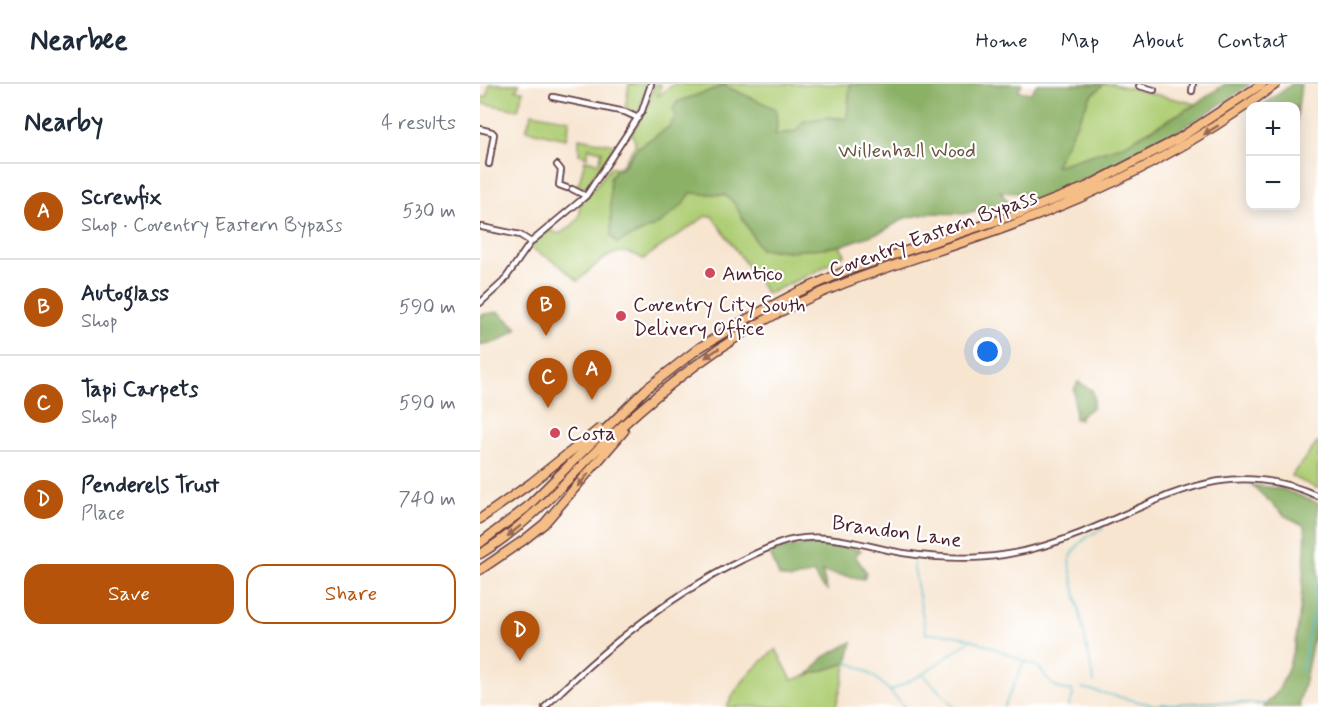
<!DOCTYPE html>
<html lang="en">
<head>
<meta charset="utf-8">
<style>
  :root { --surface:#fff; --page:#f2f2f3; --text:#1f2937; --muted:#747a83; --line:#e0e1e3; --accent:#b45309 }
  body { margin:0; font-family:Mynerve,sans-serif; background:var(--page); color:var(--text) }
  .controls { position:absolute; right:18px; top:18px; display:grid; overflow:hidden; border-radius:12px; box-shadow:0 3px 15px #0003 }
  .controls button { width:54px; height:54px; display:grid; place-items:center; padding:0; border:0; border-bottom:2px solid var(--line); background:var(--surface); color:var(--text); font:30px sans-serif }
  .you { position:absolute; left:508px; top:268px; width:21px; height:21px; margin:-15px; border:4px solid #fff; border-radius:50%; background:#1a73e8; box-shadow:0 0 0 9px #1a73e833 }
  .badge { display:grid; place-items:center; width:39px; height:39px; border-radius:50%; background:var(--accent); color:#fff; font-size:20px; font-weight:700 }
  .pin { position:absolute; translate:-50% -50px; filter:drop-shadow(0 2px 3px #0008) }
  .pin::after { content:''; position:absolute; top:32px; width:21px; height:18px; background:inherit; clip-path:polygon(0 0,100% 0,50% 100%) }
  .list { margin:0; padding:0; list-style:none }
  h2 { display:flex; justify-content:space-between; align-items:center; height:78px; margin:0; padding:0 24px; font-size:26px }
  h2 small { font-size:20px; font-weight:400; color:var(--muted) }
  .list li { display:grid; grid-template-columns:39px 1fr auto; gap:18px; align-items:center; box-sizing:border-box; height:96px; padding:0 24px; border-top:2px solid var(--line) }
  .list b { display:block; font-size:22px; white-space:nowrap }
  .list p { margin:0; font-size:20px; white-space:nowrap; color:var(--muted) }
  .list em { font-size:20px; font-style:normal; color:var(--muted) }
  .actions { display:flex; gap:12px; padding:18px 24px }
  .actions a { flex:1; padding:14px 0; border:2px solid var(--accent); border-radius:18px; text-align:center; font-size:21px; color:var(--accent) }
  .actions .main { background:var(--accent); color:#fff }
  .map { position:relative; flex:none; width:838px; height:623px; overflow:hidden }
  header { display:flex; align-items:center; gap:36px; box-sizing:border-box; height:84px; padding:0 30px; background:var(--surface); border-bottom:2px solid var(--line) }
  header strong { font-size:28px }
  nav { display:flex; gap:33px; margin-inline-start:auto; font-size:21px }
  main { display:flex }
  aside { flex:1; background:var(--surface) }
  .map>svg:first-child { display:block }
  .green { fill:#afce75; stroke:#7c7650; stroke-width:1.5 }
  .forest { fill:#8bb166; stroke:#6a6848; stroke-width:1.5 }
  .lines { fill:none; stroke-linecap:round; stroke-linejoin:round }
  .stream { stroke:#4bb7c7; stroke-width:1.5 }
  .street-casing { stroke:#643d44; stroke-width:8 }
  .highway-casing { stroke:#643d44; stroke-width:11 }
  .street { stroke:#fff; stroke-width:4.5 }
  .highway { stroke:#f6be87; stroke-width:8 }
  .oneway { fill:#976754 }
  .poi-dot { fill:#d1495b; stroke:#fff; stroke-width:2 }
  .labels { text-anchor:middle; stroke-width:4.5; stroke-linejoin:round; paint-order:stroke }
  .park-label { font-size:21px; fill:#685441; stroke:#fff }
  .street-label { font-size:21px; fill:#4a1f2b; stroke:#fff }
  .poi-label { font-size:21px; fill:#4a1f2b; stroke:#fff; text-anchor:start }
</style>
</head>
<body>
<header>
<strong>Nearbee</strong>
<nav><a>Home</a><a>Map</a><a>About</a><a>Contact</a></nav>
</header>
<main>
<aside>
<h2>Nearby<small>4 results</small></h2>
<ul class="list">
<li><span class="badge">A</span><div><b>Screwfix</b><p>Shop · Coventry Eastern Bypass</p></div><em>530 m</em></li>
<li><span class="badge">B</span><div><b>Autoglass</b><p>Shop</p></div><em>590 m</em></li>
<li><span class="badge">C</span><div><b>Tapi Carpets</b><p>Shop</p></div><em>590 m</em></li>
<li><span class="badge">D</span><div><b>Penderels Trust</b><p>Place</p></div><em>740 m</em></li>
</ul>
<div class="actions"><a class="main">Save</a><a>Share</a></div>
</aside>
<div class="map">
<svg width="838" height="623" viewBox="0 0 838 623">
  <rect width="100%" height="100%" fill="#fff"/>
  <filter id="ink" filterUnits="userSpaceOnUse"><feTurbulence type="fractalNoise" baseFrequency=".0167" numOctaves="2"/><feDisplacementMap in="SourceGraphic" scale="12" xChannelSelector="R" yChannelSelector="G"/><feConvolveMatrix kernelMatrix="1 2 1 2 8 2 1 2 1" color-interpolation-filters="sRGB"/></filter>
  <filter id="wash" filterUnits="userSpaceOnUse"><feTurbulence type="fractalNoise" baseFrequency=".008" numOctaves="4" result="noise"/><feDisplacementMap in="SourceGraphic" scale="24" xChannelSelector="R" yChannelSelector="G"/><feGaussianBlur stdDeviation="1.35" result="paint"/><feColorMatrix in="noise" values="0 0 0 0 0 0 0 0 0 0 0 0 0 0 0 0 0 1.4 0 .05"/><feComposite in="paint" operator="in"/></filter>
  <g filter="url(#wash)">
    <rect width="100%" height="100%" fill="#f7e5d0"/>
    <path class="green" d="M 9,0 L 39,0 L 36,6 L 43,7 L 38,26 L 1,19 L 0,21 L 0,13 L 7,13 Z
      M 149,0 L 168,0 L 158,28 L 145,25 Z
      M 174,0 L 181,0 L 178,12 L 194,0 L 242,0 L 242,2 L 197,18 L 197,32 L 189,43 L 157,64 L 141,85 L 135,86 L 137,159 L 211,109 L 245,111 L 254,119 L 280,165 L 313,167 L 360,162 L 365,170 L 337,187 L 287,210 L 232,132 L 226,132 L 163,175 C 135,157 118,179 98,197 L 77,179 L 51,164 L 55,158 L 70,146 L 78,150 C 89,145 104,135 99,122 L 131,83 L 138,83 L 142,81 L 155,62 L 155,56 L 151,50 L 169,21 Z
      M 245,0 L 370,0 L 367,35 L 348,33 L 316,47 L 294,51 L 296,25 L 244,2 Z
      M 624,0 L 633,0 L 716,20 L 644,61 L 574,83 L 610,13 Z
      M 52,29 L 90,36 L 86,55 L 46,46 Z
      M 99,54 L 135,61 L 105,104 L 96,103 L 97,100 L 99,99 L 105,76 L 119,79 L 122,67 L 109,64 L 107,73 L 99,70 Z
      M 838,358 L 838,405 L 811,392 Z
      M 296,565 L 312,596 L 367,579 L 356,623 L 247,623 C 257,599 277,581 296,565 Z"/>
    <path class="forest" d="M 242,0 L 245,0 L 245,2 L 296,25 L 297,43 L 295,51 L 316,47 L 324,37 L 348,33 L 367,35 L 370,0 L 542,0 L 538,7 L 551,9 L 557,0 L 624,0 L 610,13 L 575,82 L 644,61 L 716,20 L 745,0 L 770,0 C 701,50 627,87 548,119 L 544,110 L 520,107 L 528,118 L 484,130 L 451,129 L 425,134 L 403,147 L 360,162 L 313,167 L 280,165 L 254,119 L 245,111 L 211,109 L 203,120 L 181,139 L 137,159 L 131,152 L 130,95 L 135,86 L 142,85 L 157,64 L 189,43 L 196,32 L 193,25 L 197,18 L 241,3 Z
      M 812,0 L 821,0 L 816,42 L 816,22 L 782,22 Z
      M 19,228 L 38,245 L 17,258 L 3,260 L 0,262 L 0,231 Z
      M 598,298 L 612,306 L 614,314 L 613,323 L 599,333 L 600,336 L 595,335 L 594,306 Z
      M 772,401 L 802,405 L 838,419 L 838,531 L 824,601 L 819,618 L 820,623 L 784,623 C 788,617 795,612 799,605 C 817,571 820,531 823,493 C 824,476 827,460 825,442 L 805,432 Z
      M 344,458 L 381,466 L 375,472 L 386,488 L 384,495 L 342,488 L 347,506 L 340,500 L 333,489 L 311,495 L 299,492 L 290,470 L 301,465 Z
      M 372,558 L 367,579 L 328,591 L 344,573 Z"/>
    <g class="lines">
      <path class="stream" d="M 433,479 L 446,550 C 490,547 518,568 557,582 C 570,594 570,607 592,606 L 593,612 L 588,623
        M 367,579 C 389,583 410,606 424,623
        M 822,588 L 838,495
        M 444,591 L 474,623
        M 614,598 L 589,478 C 595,461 606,451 623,445
        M 602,604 L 673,621 L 734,618 L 785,620
        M 410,607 L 443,590 L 492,555
        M 524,623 L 544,578"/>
    </g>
  </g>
  <g filter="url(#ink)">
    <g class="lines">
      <defs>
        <path id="street" d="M 659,2 L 674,6
          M 712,7 L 713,0
          M 73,13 L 145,28 L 158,34
          M 0,45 L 12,48 L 14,50 L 9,80
          M 77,81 L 81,86 L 79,101 L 87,104
          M 92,105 L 106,112
          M 2,143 L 40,151 L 51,158
          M 0,219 L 23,198 L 51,158 L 106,112 L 162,27 L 171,0
          M 65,623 C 132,556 209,495 298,460 C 340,444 382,462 423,469 C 456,474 490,476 523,471 C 549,467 576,459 601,449 C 686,415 745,370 838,412"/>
        <path id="highway" d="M 0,435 L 51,399 L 119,345
          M 0,459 L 46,424 L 166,305 L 219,264 L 265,236 L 316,209 L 363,188 L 540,129 L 606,103 L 698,55 L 782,0
          M 0,470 C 48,441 83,400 122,361 C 170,314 221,274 278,240 C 358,194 442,174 527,143 C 624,108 713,62 796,0
          M 0,486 L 44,456 L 64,440 L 144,347"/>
      </defs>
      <use href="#street" class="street-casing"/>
      <use href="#highway" class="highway-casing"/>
      <use href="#street" class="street"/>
      <use href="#highway" class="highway"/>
    </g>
    <defs><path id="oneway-solid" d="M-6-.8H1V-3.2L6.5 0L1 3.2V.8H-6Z" transform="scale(1.5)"/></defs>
    <g class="oneway">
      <use href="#oneway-solid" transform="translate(731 46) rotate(148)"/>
      <use href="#oneway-solid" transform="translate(232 269) rotate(146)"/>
      <use href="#oneway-solid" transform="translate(103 396) rotate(130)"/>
      <use href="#oneway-solid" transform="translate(34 447) rotate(141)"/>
    </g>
  </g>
  <g class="poi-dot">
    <circle cx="230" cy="189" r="6"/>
    <circle cx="141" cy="232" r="6"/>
    <circle cx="75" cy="349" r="6"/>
  </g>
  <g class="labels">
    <g class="park-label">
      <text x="427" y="73">Willenhall Wood</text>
    </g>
    <g class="street-label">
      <text transform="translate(453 149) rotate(-20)" y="7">Coventry Eastern Bypass</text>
      <text transform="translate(417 447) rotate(8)" y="7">Brandon Lane</text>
    </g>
    <g class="poi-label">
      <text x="242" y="196">Amtico</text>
      <text x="153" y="227">Coventry City South<tspan x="153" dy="24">Delivery Office</tspan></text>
      <text x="87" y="356">Costa</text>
    </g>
  </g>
</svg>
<div class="controls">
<button>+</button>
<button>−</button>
</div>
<div class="you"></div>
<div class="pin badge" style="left:112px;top:316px">A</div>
<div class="pin badge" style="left:66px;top:252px">B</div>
<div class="pin badge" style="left:68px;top:324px">C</div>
<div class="pin badge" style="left:40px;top:577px">D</div>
</div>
</main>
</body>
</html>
